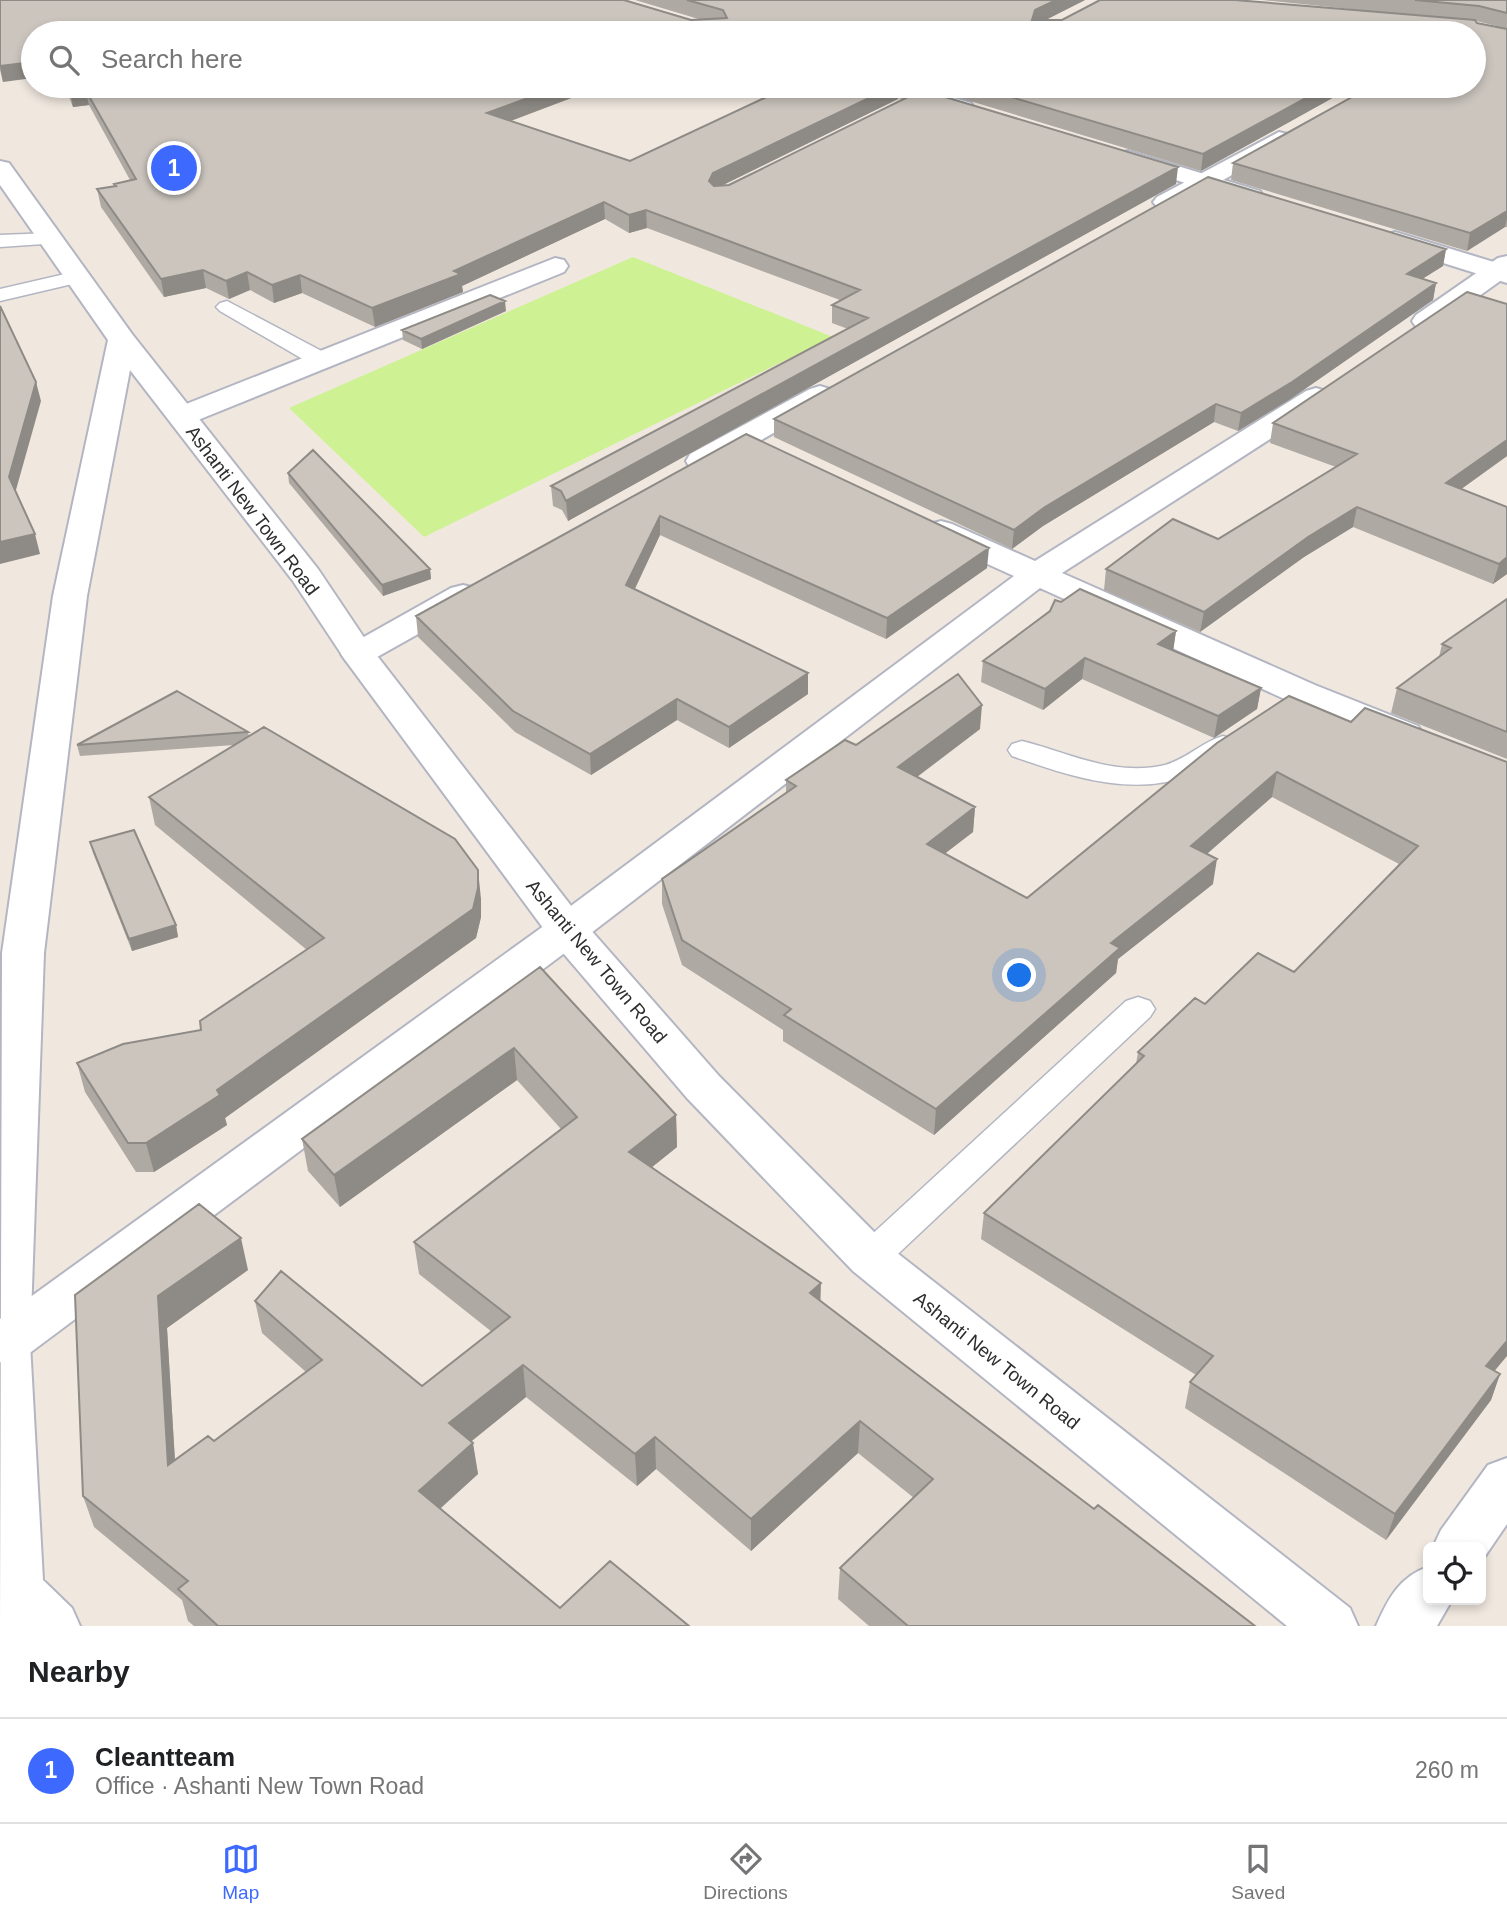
<!DOCTYPE html>
<html lang="en">
<head>
<meta charset="utf-8">
<style>
  :root { --surface:#fff; --page:#f6f6f6; --text:#202124; --muted:#757577; --line:#e0e0e0; --accent:#3d69ff }
  body { margin:0; font-family:Helvetica,sans-serif; background:var(--page); color:var(--text) }
  .controls { position:absolute; right:21px; bottom:21px; display:grid; overflow:hidden; border-radius:10px; box-shadow:0 4px 10px #0003 }
  .controls button { width:63px; height:63px; display:grid; place-items:center; padding:0; border:0; border-bottom:2px solid var(--line); background:var(--surface); color:var(--text); font:35px sans-serif }
  .you { position:absolute; left:1020px; top:976px; width:24px; height:24px; margin:-18px; border:5px solid #fff; border-radius:50%; background:#1a73e8; box-shadow:0 0 0 10px #1a73e833 }
  .badge { display:grid; place-items:center; width:46px; height:46px; border-radius:50%; background:var(--accent); color:#fff; font-size:23px; font-weight:700 }
  .pin { position:absolute; translate:-50% -50%; border:4px solid #fff; box-shadow:0 2px 7px #0006 }
  .list { margin:0; padding:0; list-style:none }
  h2 { display:flex; justify-content:space-between; align-items:center; height:91px; margin:0; padding:0 28px; font-size:30px }
  h2 small { font-size:23px; font-weight:400; color:var(--muted) }
  .list li { display:grid; grid-template-columns:46px 1fr auto; gap:21px; align-items:center; box-sizing:border-box; height:105px; padding:0 28px; border-top:2px solid var(--line) }
  .list b { display:block; font-size:26px; white-space:nowrap }
  .list p { margin:0; font-size:23px; white-space:nowrap; color:var(--muted) }
  .list em { font-size:23px; font-style:normal; color:var(--muted) }
  .icon { flex:none; width:38px; height:38px; fill:none; stroke:currentColor; stroke-width:2; stroke-linecap:round; stroke-linejoin:round }
  .map { position:relative; flex:none; width:1507px; height:1626px; overflow:hidden }
  .search { position:absolute; background:var(--surface); box-shadow:0 4px 10px #0003; left:21px; right:21px; top:21px; height:77px; display:flex; align-items:center; gap:18px; box-sizing:border-box; padding:0 24px; border-radius:38px; color:var(--muted); font-size:26px }
  .sheet { height:196px; background:var(--surface) }
  nav { display:flex; justify-content:space-around; align-items:center; box-sizing:border-box; height:98px; border-top:2px solid var(--line); background:var(--surface); font-size:19px; color:var(--muted) }
  nav a { display:grid; justify-items:center; gap:4px }
  nav .on { color:var(--accent) }
  .map>svg:first-child { display:block }
  .pitch { fill:#cef293 }
  .lines { fill:none; stroke-linecap:round; stroke-linejoin:round }
  .lane-casing { stroke:#b3b6c2; stroke-width:3 }
  .street-casing { stroke:#b3b6c2; stroke-width:4 }
  .secondary-casing { stroke:#b3b6c2; stroke-width:4 }
  .lane { fill:#fff; fill-rule:evenodd }
  .street { fill:#fff; fill-rule:evenodd }
  .secondary { fill:#fff; fill-rule:evenodd }
  .wall { fill:#afa9a3; fill-rule:evenodd }
  .shaded-wall { fill:#8e8a85 }
  .building { fill:#cbc5be; stroke:#8e8a85; stroke-width:2 }
  .labels { text-anchor:middle; stroke-width:7; stroke-linejoin:round; paint-order:stroke }
  .street-label { font-size:19px; fill:#2d2d2d; stroke:#fff }
</style>
</head>
<body>
<div class="map">
<svg width="1507" height="1626" viewBox="0 0 1507 1626">
  <rect width="100%" height="100%" fill="#f0e8df"/>
  <path class="pitch" d="M 633,257 L 833,337 L 424,537 L 289,408 Z"/>
  <g class="lines">
    <defs>
      <path id="lane" d="M 51,233 L 58,235 L 61,239 L 58,243 L 0,247 L 0,235 Z
        M 78,271 L 85,273 L 88,277 L 85,281 L 0,301 L 0,289 Z
        M 227,301 L 329,355 L 332,360 L 329,365 L 313,365 L 220,311 L 216,307 L 220,303 Z
        M 1223,736 L 1233,739 L 1237,745 C 1226,761 1206,771 1187,777 C 1126,796 1070,776 1012,756 L 1008,750 L 1012,744 L 1022,741 C 1070,753 1114,777 1165,765 C 1187,759 1202,742 1223,736 Z
        M 1138,997 L 1150,1001 L 1155,1009 L 1150,1017 L 883,1268 L 870,1273 L 857,1268 L 851,1258 L 857,1248 L 1126,1001 Z"/>
      <path id="street" d="M 1507,6 L 1507,21 L 1478,38 L 1474,38 L 1474,33 L 1459,33 L 1462,28 Z
        M 923,86 L 951,86 C 943,97 926,104 913,101 L 910,96 Z
        M 1279,132 L 1287,134 L 1291,139 L 1287,144 L 1175,207 L 1166,210 L 1157,207 L 1153,202 L 1157,197 Z
        M 1507,256 L 1507,276 L 1436,327 L 1426,329 L 1416,327 L 1412,321 L 1416,315 L 1498,258 Z
        M 555,258 L 564,260 L 568,266 L 564,272 L 193,422 L 182,425 L 171,422 L 167,416 L 171,410 Z
        M 820,386 L 830,389 L 835,395 L 830,401 L 712,468 L 701,470 L 690,468 L 686,461 L 690,454 L 810,389 Z
        M 1316,388 L 1326,391 L 1331,397 L 1326,403 L 1062,573 L 1315,685 L 1418,726 L 1423,734 L 1418,742 L 1405,745 L 1392,742 L 1289,701 L 1040,588 L 582,940 L 23,1358 L 5,1364 L 0,1362 L 0,1319 L 552,920 L 1014,576 L 930,538 L 925,531 L 930,524 L 941,521 L 952,524 L 1035,561 L 1306,391 Z
        M 463,585 L 475,588 L 480,595 L 475,602 L 370,661 L 358,664 L 346,661 L 341,654 L 346,647 L 451,588 Z
        M 1507,1458 L 1507,1524 L 1481,1562 L 1481,1547 L 1433,1547 L 1441,1530 L 1488,1465 Z
        M 1428,1567 L 1428,1600 L 1452,1600 L 1437,1626 L 1376,1626 C 1388,1599 1399,1577 1428,1567 Z"/>
      <path id="secondary" d="M 878,86 L 912,86 L 971,103 L 974,108 L 971,113 L 963,115 L 881,91 Z
        M 1128,151 L 1260,191 L 1263,196 L 1260,201 L 1251,203 L 1120,163 L 1116,158 L 1120,153 Z
        M 0,161 L 9,163 L 132,334 L 318,569 L 371,648 L 582,920 L 719,1076 L 887,1245 L 1350,1608 L 1358,1626 L 1287,1626 L 853,1271 L 687,1098 L 552,940 L 346,661 L 293,581 L 130,370 L 87,596 L 44,953 L 30,1343 L 43,1580 L 72,1608 L 80,1626 L 0,1626 L 2,953 L 53,596 L 108,340 L 0,185 Z
        M 1395,232 L 1507,266 L 1507,283 L 1386,245 L 1382,240 L 1386,235 Z"/>
    </defs>
    <use href="#lane" class="lane-casing"/>
    <use href="#street" class="street-casing"/>
    <use href="#secondary" class="secondary-casing"/>
    <use href="#lane" class="lane"/>
    <use href="#street" class="street"/>
    <use href="#secondary" class="secondary"/>
  </g>
  <path class="wall" d="M 0,0 L 691,20 L 702,20 L 635,0 L 1085,0 L 1045,20 L 1409,15 L 1262,0 L 1507,0 L 1507,227 L 1505,227 L 1467,251 L 1231,180 L 1233,163 L 1474,33 L 33,33 L 3,82 L 0,70 ZM 1476,21 L 1504,28 L 1477,23 Z
    M 65,86 L 603,86 L 511,121 L 630,161 L 770,95 L 739,86 L 899,86 L 898,99 L 722,185 L 1176,184 L 568,521 L 562,510 L 553,506 L 551,486 L 848,329 L 832,323 L 832,305 L 840,300 L 647,228 L 629,233 L 605,219 L 462,286 L 463,292 L 375,327 L 302,293 L 274,303 L 250,290 L 229,299 L 206,288 L 164,297 L 101,207 L 97,189 L 114,186 L 114,184 L 130,180 L 89,105 L 73,107 Z
    M 947,86 L 1354,86 L 1201,171 L 947,94 Z
    M 1446,249 L 1443,266 L 1422,279 L 1436,283 L 1433,300 L 1289,400 L 1238,431 L 1214,422 L 1043,526 L 1012,549 L 774,437 L 774,419 Z
    M 1507,304 L 1507,456 L 1461,489 L 1507,574 L 1493,584 L 1353,527 L 1304,557 L 1200,632 L 1104,590 L 1106,569 L 1218,539 L 1336,467 L 1270,443 L 1273,423 Z
    M 506,311 L 422,349 L 403,340 L 402,330 Z
    M 746,434 L 987,568 L 886,639 L 660,535 L 635,589 L 808,673 L 808,694 L 729,748 L 677,720 L 591,775 L 515,732 L 418,637 L 416,616 Z
    M 288,473 L 430,569 L 431,579 L 383,596 L 289,483 Z
    M 1507,599 L 1507,759 L 1391,713 L 1397,688 L 1439,657 L 1442,644 Z
    M 1061,602 L 1176,631 L 1173,650 L 1261,688 L 1257,709 L 1214,738 L 1082,679 L 1043,710 L 981,682 L 983,661 Z
    M 1351,722 L 1507,762 L 1495,1371 L 1500,1374 L 1491,1400 L 1386,1540 L 1185,1408 L 1190,1382 L 1196,1375 L 981,1239 L 984,1213 L 1136,1064 L 1138,1052 L 1205,1004 L 1294,972 L 1399,864 L 1272,797 L 1207,854 L 1213,884 L 1118,959 L 1116,973 L 934,1135 L 783,1041 L 783,1030 L 682,965 L 662,904 L 662,879 L 786,793 L 786,780 L 856,745 L 980,729 L 917,777 L 975,807 L 973,832 L 945,853 L 1027,898 Z
    M 248,732 L 249,736 L 481,899 L 481,917 L 476,938 L 225,1118 L 227,1125 L 154,1172 L 136,1172 L 85,1092 L 77,1063 L 201,1030 L 307,950 L 155,825 L 149,797 L 234,745 L 80,756 L 77,745 Z
    M 90,842 L 176,925 L 178,937 L 132,951 L 93,853 Z
    M 540,967 L 676,1115 L 677,1147 L 652,1167 L 821,1302 L 1094,1509 L 1255,1626 L 869,1626 L 838,1599 L 840,1568 L 914,1498 L 858,1453 L 751,1551 L 656,1469 L 637,1486 L 526,1397 L 472,1441 L 478,1474 L 440,1509 L 560,1608 L 689,1626 L 194,1626 L 188,1621 L 182,1600 L 94,1527 L 83,1496 L 75,1295 L 248,1270 L 167,1328 L 175,1460 L 214,1441 L 306,1372 L 262,1333 L 255,1301 L 422,1386 L 492,1332 L 419,1274 L 414,1242 L 561,1129 L 517,1080 L 340,1207 L 308,1171 L 302,1139 Z"/>
  <path class="shaded-wall" d="M 1056,0 L 1085,0 L 1034,26 L 1032,20 L 1035,10 Z
    M 33,62 L 33,78 L 3,82 L 0,66 Z
    M 560,86 L 603,86 L 489,129 L 487,113 Z
    M 894,86 L 899,86 L 898,99 L 713,190 L 709,181 L 713,173 Z
    M 1328,86 L 1354,86 L 1201,171 L 1203,154 Z
    M 85,89 L 89,105 L 73,107 L 70,91 Z
    M 1178,167 L 1176,184 L 568,521 L 566,501 Z
    M 604,202 L 605,219 L 462,286 L 463,292 L 375,327 L 372,308 Z
    M 646,210 L 647,228 L 629,233 L 629,215 Z
    M 1507,211 L 1507,219 L 1505,227 L 1467,251 L 1470,233 Z
    M 1446,249 L 1443,266 L 1403,291 L 1407,274 Z
    M 203,270 L 206,288 L 164,297 L 161,279 Z
    M 247,272 L 250,290 L 229,299 L 226,281 Z
    M 300,275 L 302,293 L 274,303 L 272,285 Z
    M 1436,283 L 1433,300 L 1289,400 L 1238,431 L 1241,413 Z
    M 505,301 L 506,311 L 422,349 L 421,339 Z
    M 36,382 L 41,401 L 14,497 L 9,477 Z
    M 1216,404 L 1214,422 L 1043,526 L 1012,549 L 1014,530 L 1045,507 Z
    M 1507,440 L 1507,456 L 1442,503 L 1446,483 Z
    M 1357,507 L 1353,527 L 1304,557 L 1200,632 L 1204,612 L 1308,537 Z
    M 660,516 L 660,535 L 627,605 L 626,585 Z
    M 35,534 L 40,554 L 0,564 L 0,542 Z
    M 989,548 L 987,568 L 886,639 L 887,618 Z
    M 1507,557 L 1507,574 L 1493,584 L 1499,564 Z
    M 430,569 L 431,579 L 383,596 L 382,585 Z
    M 1176,631 L 1173,652 L 1158,644 Z
    M 1085,658 L 1082,679 L 1043,710 L 1045,689 Z
    M 808,673 L 808,694 L 729,748 L 729,727 Z
    M 1261,688 L 1257,709 L 1214,738 L 1218,716 Z
    M 677,699 L 677,720 L 591,775 L 590,754 Z
    M 982,705 L 980,729 L 897,792 L 898,767 Z
    M 1277,772 L 1272,797 L 1187,871 L 1191,846 Z
    M 975,807 L 973,832 L 925,869 L 927,844 Z
    M 1217,859 L 1213,884 L 1118,959 L 1116,973 L 934,1135 L 936,1109 L 1111,943 Z
    M 478,870 L 481,899 L 481,917 L 476,938 L 225,1118 L 227,1125 L 154,1172 L 146,1143 L 217,1090 Z
    M 176,925 L 178,937 L 132,951 L 129,939 Z
    M 514,1048 L 517,1080 L 340,1207 L 334,1175 Z
    M 676,1115 L 677,1147 L 631,1184 L 629,1152 Z
    M 241,1238 L 248,1270 L 167,1328 L 177,1496 L 168,1465 L 158,1296 Z
    M 821,1283 L 820,1315 L 810,1293 Z
    M 1507,1341 L 1507,1356 L 1477,1392 L 1486,1366 Z
    M 523,1365 L 526,1397 L 454,1455 L 449,1423 Z
    M 1500,1374 L 1491,1400 L 1386,1540 L 1395,1514 Z
    M 860,1421 L 858,1453 L 751,1551 L 751,1519 Z
    M 655,1437 L 656,1469 L 637,1486 L 635,1454 Z
    M 473,1443 L 478,1474 L 424,1523 L 419,1491 Z"/>
  <path class="building" d="M 0,0 L 624,0 L 691,20 L 727,18 L 723,10 L 687,0 L 1056,0 L 1035,10 L 1032,20 L 1062,20 L 1100,0 L 1235,0 L 1475,20 L 1477,23 L 1507,29 L 1507,211 L 1470,233 L 1233,163 L 1372,86 L 1474,86 L 1474,33 L 33,33 L 33,62 L 0,66 Z
    M 1415,0 L 1507,0 L 1507,13 L 1479,6 Z
    M 68,86 L 560,86 L 487,113 L 630,161 L 790,86 L 894,86 L 713,173 L 709,181 L 714,186 L 729,185 L 922,90 L 1178,167 L 566,501 L 561,491 L 551,486 L 868,318 L 832,305 L 860,290 L 646,210 L 629,215 L 604,202 L 454,271 L 461,274 L 372,308 L 300,275 L 272,285 L 247,272 L 226,281 L 203,270 L 161,279 L 97,189 L 116,186 L 114,184 L 136,179 L 85,89 L 70,91 Z
    M 974,86 L 1328,86 L 1203,154 Z
    M 1208,177 L 1446,249 L 1407,274 L 1436,283 L 1292,382 L 1241,413 L 1216,404 L 1045,507 L 1014,530 L 774,419 Z
    M 1467,292 L 1507,304 L 1507,440 L 1446,483 L 1507,507 L 1507,557 L 1499,564 L 1357,507 L 1308,537 L 1204,612 L 1106,569 L 1173,519 L 1218,539 L 1357,454 L 1273,423 Z
    M 490,295 L 505,301 L 421,339 L 402,330 Z
    M 0,306 L 36,382 L 9,477 L 35,534 L 0,542 Z
    M 746,434 L 989,548 L 887,618 L 660,516 L 626,585 L 808,673 L 729,727 L 677,699 L 590,754 L 513,711 L 416,616 Z
    M 313,450 L 430,569 L 382,585 L 288,473 Z
    M 1080,589 L 1176,631 L 1158,644 L 1261,688 L 1218,716 L 1085,658 L 1045,689 L 983,661 L 1050,611 L 1055,600 L 1061,602 Z
    M 1507,599 L 1507,732 L 1397,688 L 1451,648 L 1442,644 Z
    M 958,674 L 982,705 L 898,767 L 975,807 L 927,844 L 1027,898 L 1217,743 L 1289,696 L 1351,722 L 1365,708 L 1507,762 L 1507,1341 L 1486,1366 L 1500,1374 L 1395,1514 L 1190,1382 L 1213,1356 L 984,1213 L 1144,1056 L 1138,1052 L 1195,998 L 1205,1004 L 1258,953 L 1294,972 L 1418,846 L 1277,772 L 1191,846 L 1217,859 L 1111,943 L 1120,948 L 936,1109 L 784,1015 L 791,1009 L 682,940 L 662,879 L 796,786 L 786,780 L 845,740 L 856,745 Z
    M 177,691 L 248,732 L 77,745 Z
    M 264,727 L 455,839 L 478,870 L 478,888 L 473,909 L 217,1090 L 220,1095 L 146,1143 L 128,1143 L 77,1063 L 123,1044 L 201,1030 L 200,1021 L 324,938 L 149,797 Z
    M 134,830 L 176,925 L 129,939 L 90,842 Z
    M 540,967 L 676,1115 L 629,1152 L 821,1283 L 810,1293 L 1094,1509 L 1098,1505 L 1255,1626 L 908,1626 L 840,1568 L 933,1479 L 860,1421 L 751,1519 L 655,1437 L 635,1454 L 523,1365 L 449,1423 L 473,1443 L 419,1491 L 560,1608 L 610,1561 L 689,1626 L 218,1626 L 178,1589 L 188,1581 L 83,1496 L 75,1295 L 199,1204 L 241,1238 L 158,1296 L 168,1465 L 208,1436 L 214,1441 L 322,1360 L 255,1301 L 281,1271 L 422,1386 L 510,1317 L 414,1242 L 577,1117 L 514,1048 L 334,1175 L 302,1139 Z"/>
  <g class="labels">
    <g class="street-label">
      <text transform="translate(253 510) rotate(53)" y="7">Ashanti New Town Road</text>
      <text transform="translate(597 961) rotate(50)" y="7">Ashanti New Town Road</text>
      <text transform="translate(997 1360) rotate(39)" y="7">Ashanti New Town Road</text>
    </g>
  </g>
</svg>
<div class="controls">
<button><svg class="icon" aria-label="locate" viewBox="0 0 24 24"><circle cx="12" cy="12" r="6"/><path d="M12 2v4M12 18v4M2 12h4M18 12h4"/></svg></button>
</div>
<div class="you"></div>
<div class="pin badge" style="left:174px;top:168px">1</div>
<div class="search"><svg class="icon" aria-label="search" viewBox="0 0 24 24"><circle cx="10" cy="10" r="6"/><path d="M15 15l6 6"/></svg>Search here</div>
</div>
<section class="sheet">
<h2>Nearby<small></small></h2>
<ul class="list">
<li><span class="badge">1</span><div><b>Cleantteam</b><p>Office · Ashanti New Town Road</p></div><em>260 m</em></li>
</ul>
</section>
<nav>
<a class="on"><svg class="icon" aria-label="map" viewBox="0 0 24 24"><path d="M3 6l6-2 6 2 6-2v14l-6 2-6-2-6 2zM9 4v14M15 6v14"/></svg>Map</a>
<a><svg class="icon" aria-label="directions" viewBox="0 0 24 24"><path d="M12 3l9 9-9 9-9-9zM9 14v-3h6M13 9l2 2-2 2"/></svg>Directions</a>
<a><svg class="icon" aria-label="saved" viewBox="0 0 24 24"><path d="M7 4h10v16l-5-4-5 4z"/></svg>Saved</a>
</nav>
</body>
</html>
